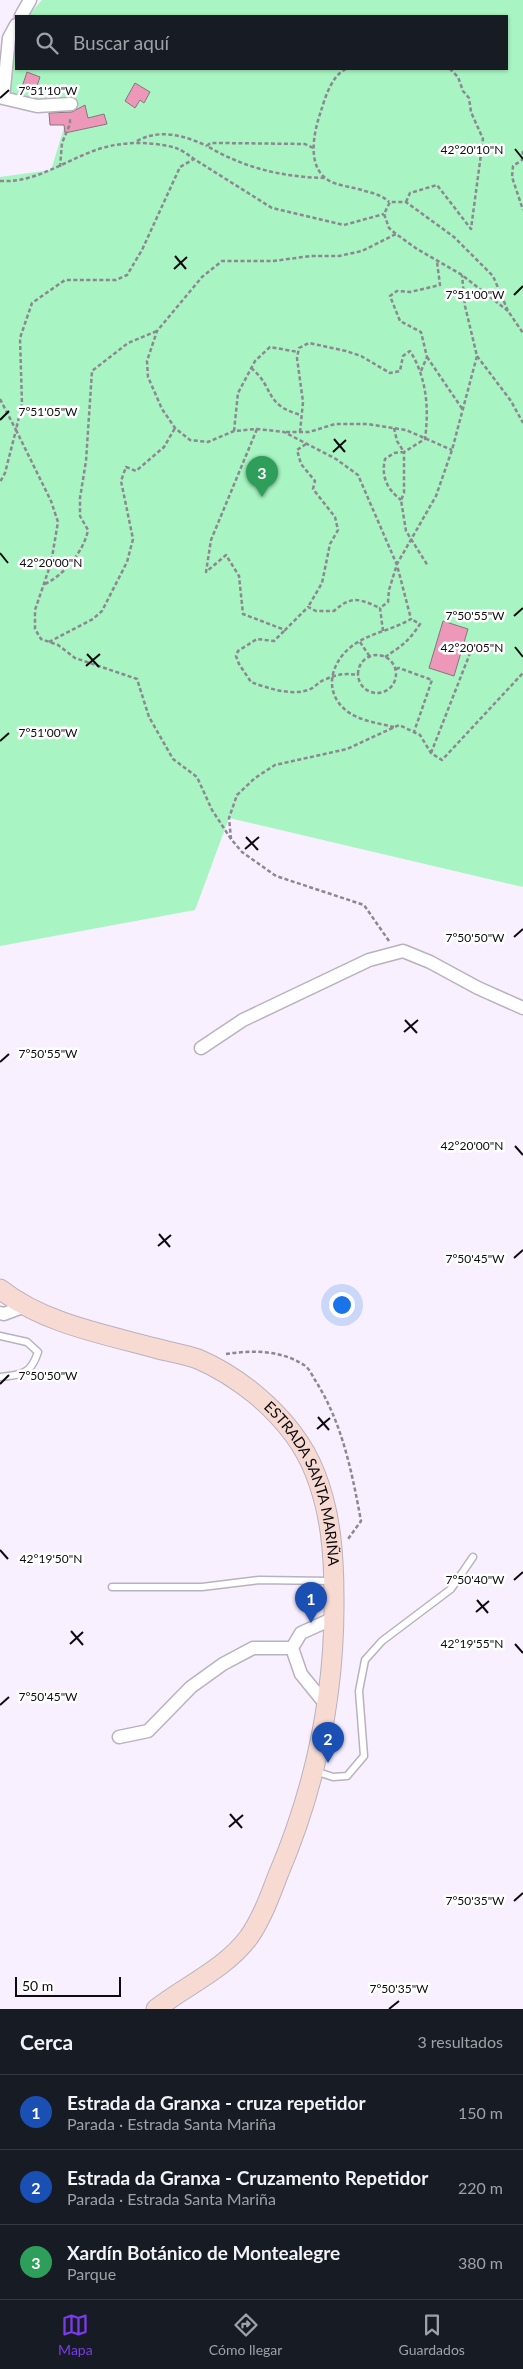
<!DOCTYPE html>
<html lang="es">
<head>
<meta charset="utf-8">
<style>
  :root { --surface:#171b24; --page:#20242c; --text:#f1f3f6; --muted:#9ea1a6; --line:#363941; --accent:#7c3aed }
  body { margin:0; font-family:Lato,sans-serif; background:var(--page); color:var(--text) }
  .scale { position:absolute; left:15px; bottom:12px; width:106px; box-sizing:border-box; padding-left:5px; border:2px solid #0d0b0f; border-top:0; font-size:14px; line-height:18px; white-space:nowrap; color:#0d0b0f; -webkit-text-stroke:4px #fff; paint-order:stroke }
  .you { position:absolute; left:341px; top:1304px; width:18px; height:18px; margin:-12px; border:4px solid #fff; border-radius:50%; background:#1a73e8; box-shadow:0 0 0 8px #1a73e833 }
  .badge { display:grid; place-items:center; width:32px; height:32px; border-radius:50%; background:var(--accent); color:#fff; font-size:16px; font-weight:700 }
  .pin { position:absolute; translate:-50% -41px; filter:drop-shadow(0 1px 2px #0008) }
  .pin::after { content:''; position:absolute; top:26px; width:18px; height:15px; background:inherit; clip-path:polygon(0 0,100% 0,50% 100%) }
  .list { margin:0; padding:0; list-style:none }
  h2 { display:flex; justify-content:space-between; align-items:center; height:65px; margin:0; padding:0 20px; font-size:21px }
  h2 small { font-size:16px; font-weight:400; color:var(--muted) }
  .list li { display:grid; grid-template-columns:32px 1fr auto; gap:15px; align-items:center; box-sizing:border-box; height:75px; padding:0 20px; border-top:1px solid var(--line) }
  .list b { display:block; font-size:19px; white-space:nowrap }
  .list p { margin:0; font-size:16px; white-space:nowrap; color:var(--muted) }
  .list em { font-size:16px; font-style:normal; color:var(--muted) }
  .icon { flex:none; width:28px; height:28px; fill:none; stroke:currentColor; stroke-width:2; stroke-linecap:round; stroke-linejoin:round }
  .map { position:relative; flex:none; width:523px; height:2009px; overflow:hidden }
  .search { position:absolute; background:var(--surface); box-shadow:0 1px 4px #0004; left:15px; right:15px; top:15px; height:55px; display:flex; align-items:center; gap:12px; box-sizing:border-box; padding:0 18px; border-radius:0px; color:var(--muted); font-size:19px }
  .sheet { height:290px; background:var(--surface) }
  nav { display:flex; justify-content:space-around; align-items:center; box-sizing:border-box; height:70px; border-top:1px solid var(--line); background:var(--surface); font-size:14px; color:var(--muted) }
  nav a { display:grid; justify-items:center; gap:2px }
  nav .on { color:var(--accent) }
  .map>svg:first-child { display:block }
  .green { fill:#a8f4c2 }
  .building { fill:#ed98b8; stroke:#86767b }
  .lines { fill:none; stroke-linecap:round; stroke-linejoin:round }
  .lane-casing { stroke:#b9b1bf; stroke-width:9 }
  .street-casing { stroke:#b9b1bf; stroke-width:15 }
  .secondary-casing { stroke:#b9b1bf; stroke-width:21 }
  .path { stroke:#8c8790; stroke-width:2.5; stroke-dasharray:4 2.5; stroke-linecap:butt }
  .lane { stroke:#fff; stroke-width:6 }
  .street { stroke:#fff; stroke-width:12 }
  .secondary { stroke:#f7dbd3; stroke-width:19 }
  .ticks { fill:none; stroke:#0d0b0f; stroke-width:2 }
  .labels { text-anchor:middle; stroke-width:5; stroke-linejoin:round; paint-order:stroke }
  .street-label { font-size:15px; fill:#0d0b0f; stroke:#fff }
  .ticks-label { font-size:12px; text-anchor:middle; fill:#0d0b0f; stroke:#fff; stroke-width:5; stroke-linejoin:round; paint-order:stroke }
</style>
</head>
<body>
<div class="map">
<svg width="523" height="2009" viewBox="0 0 523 2009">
  <rect width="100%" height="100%" fill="#f8f0fe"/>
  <path class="green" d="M 42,0 L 523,0 L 523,887 L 229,818 L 195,910 L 0,946 L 0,177 L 51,170 L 71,105 L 3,98 L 16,30 L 16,69 L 507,69 L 507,16 L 28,16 Z"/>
  <path class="building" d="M 27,72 L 40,77 L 35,92 L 22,87 Z
    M 135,83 L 150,92 L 144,103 L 140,100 L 135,108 L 125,101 Z
    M 85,105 L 88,118 L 104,114 L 107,124 L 65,133 L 64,125 L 50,125 L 49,113 L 72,112 Z
    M 443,621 L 468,629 L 454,676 L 429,668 Z"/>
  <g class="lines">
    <defs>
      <path id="lane" d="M 0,1336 L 27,1342 L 38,1352 C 31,1374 22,1375 0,1377
        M 112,1587 L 202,1587 L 259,1580 L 331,1581
        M 315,1771 L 333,1777 L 347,1776 L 364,1756 L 359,1691 L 365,1660 L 382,1641 L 451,1589 L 473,1557"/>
      <path id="street" d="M 21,16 L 30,0
        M 16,25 L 9,38 L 3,98 L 37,106 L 71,104
        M 201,1048 L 243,1020 L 369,960 L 403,951 L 430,962 L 478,988 L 523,1008
        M 0,1313 L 4,1314 L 25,1306
        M 327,1706 L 301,1674 L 292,1648 L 301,1633 L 334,1618
        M 119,1737 L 148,1731 L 191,1687 L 223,1664 L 253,1648 L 292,1648"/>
      <g id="secondary">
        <path id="s1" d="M 0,1289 C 43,1323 103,1334 155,1348 C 169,1352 184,1354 198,1359 C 219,1368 239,1381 256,1395 C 281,1416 303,1442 315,1473 C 331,1513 334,1555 334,1598 C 335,1694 316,1786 278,1875 C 270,1896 262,1918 249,1937 C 225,1969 187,1985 156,2009"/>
      </g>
    </defs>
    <use href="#lane" class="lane-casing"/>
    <use href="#street" class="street-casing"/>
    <use href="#secondary" class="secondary-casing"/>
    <path class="path" d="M 346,69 C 332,75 325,98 321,111 C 314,131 306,166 328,180 C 337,186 354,187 365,191 C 375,194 382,195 389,202
      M 137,141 C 160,128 186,136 207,146
      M 313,148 L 305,144 L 221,143 L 210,143 L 207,146 C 244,168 282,177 325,178
      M 523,151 L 522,160 L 513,166 L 512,177 L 523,210
      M 60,167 L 62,143 L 70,124 L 70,117
      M 0,181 C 38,183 68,158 102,148 C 120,143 137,142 156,144 C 175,147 178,147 194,159
      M 406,202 L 410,193 L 437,185 L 471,229 L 483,139 L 471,112 L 469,98 L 463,91 L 458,77 L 450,69
      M 508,311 L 462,275 L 417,249 L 396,234 L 389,228 L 384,214 L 390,202 L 406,202 L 454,237 L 493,276 L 508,311 L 523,333
      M 477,356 L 511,401 L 523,423
      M 427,357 L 463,410
      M 251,368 C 275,387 263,405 301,415
      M 421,371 L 427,357 L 421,332 L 400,321 L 390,296 L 397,291 L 410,292 L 440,285 L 437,262
      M 0,399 L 16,430 L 5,473 L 0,482
      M 394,428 L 397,441 L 404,452 L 394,453 L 385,459 C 381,477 387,489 401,500
      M 257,429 L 211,540 L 206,572 L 226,555 L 239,576 L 243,614 L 285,630 L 308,607 L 316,611 L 334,611 C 352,595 360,599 380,608
      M 234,431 L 238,393 L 255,361 L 270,347 L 298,352
      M 286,432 L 309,432 L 335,424 L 367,424 L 406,430 L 452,450
      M 300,432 L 303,402 L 297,358 L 299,348 L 309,343 L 346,351 L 361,356 L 390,373 L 400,371 L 403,356 L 410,351 C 427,378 429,409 425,439 L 404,452 L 404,493 L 401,500 L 406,531 L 428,566
      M 306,444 L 297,450 L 301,464 L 315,481 L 313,489 L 335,517 L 338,530 L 330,544 L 322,583 L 308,607
      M 45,584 C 64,575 84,551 88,530 L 80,516 L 80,498 L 86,461 L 92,371 L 128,343 L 157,331
      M 284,631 L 274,641 L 257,639 L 238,651 L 236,656 L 239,664 L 251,682 C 267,688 291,696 308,690 C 315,688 318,682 324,680 C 337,674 345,673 358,675
      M 383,631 L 380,608 L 388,602 L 389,590 L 397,564 L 436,496 L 452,450 L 477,356 L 465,306 L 462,275
      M 49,642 L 93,619 L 102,611 L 127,562 L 133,539 L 121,481 L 126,467 L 136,471 L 164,447 L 175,428
      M 360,642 L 370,657
      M358 674a19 19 0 1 1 38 0a19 19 0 1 1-38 0Z
      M 385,657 C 403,645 408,642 420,624 L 411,619
      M 396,669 L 399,668 L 432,680 L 414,732
      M 394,727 C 382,724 368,722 357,717 C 324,702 325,667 352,646 C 369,633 393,630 411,619 L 397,565 L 358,475 L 336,459 L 284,432 L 257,429 L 234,431 L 208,442 L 190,440 L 175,428 L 162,409 L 148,377 L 147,361 L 157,331 L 202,277 L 222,261 L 273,261 L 311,256 L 339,256 L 362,251 L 396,234
      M 431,753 L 474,643 L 495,645
      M 231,839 L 212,810 L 197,777 L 173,759 L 149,717 L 137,679 L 75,658 L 58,645 L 41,639 L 35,629 L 35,610 L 51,563 L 58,522 L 51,501 L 16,430 L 22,404 L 20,338 L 32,303 L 65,280 L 116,280 L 127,275 L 142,250 L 180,167 L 194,159 L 272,208 L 344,225 L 384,214
      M 389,941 L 364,905 L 276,876 L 242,852 L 231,839 L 229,818 L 237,795 L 255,778 L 275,765 L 347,749 L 399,725 L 420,735 L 431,753 L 442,760 L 523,673
      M 226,1354 C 252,1350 281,1350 304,1365 C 309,1368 312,1375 315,1380 C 342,1422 352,1472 361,1521 L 348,1539"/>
    <use href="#lane" class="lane"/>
    <use href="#street" class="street"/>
    <use href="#secondary" class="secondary"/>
  </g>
  <path class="ticks" d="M 0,98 L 9,90M 515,149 L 523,159M 175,256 L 186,269M 174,269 L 187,257M 514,295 L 523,286M 0,420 L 9,411M 334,439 L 345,452M 333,452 L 346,440M 0,553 L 8,563M 514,616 L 523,608M 515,647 L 523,657M 87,654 L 99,667M 86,666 L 100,654M 0,741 L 9,733M 246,837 L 258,850M 245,849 L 259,837M 514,937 L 523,929M 405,1020 L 417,1033M 404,1032 L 418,1020M 0,1062 L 9,1054M 515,1146 L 523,1155M 159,1234 L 170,1247M 158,1246 L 171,1235M 514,1258 L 523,1250M 0,1384 L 9,1375M 318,1417 L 329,1430M 317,1429 L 330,1418M 0,1550 L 8,1559M 514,1580 L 523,1572M 477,1600 L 488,1613M 476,1612 L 489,1601M 71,1631 L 83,1645M 70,1644 L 83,1632M 515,1644 L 523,1653M 0,1705 L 9,1697M 230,1814 L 242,1828M 229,1827 L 243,1815M 514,1901 L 523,1893M 389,2009 L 399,2001"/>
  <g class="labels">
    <g class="street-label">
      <text dy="5" stroke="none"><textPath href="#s1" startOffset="384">ESTRADA SANTA MARIÑA</textPath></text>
    </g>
  </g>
  <g class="ticks-label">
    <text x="48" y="95">7°51'10"W</text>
    <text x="472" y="154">42°20'10"N</text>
    <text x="475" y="299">7°51'00"W</text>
    <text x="48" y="416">7°51'05"W</text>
    <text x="51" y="567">42°20'00"N</text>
    <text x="475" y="620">7°50'55"W</text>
    <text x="472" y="652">42°20'05"N</text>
    <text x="48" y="737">7°51'00"W</text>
    <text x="475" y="942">7°50'50"W</text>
    <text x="48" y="1058">7°50'55"W</text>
    <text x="472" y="1150">42°20'00"N</text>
    <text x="475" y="1263">7°50'45"W</text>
    <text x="48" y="1380">7°50'50"W</text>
    <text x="51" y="1563">42°19'50"N</text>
    <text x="475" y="1584">7°50'40"W</text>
    <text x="472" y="1648">42°19'55"N</text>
    <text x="48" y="1701">7°50'45"W</text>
    <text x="475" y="1905">7°50'35"W</text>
    <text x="399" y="1993">7°50'35"W</text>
  </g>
</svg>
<div class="scale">50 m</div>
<div class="you"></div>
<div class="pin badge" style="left:311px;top:1623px;background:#1a4fb4">1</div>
<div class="pin badge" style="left:328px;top:1763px;background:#1a4fb4">2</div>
<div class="pin badge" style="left:262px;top:497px;background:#2e9e5b">3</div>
<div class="search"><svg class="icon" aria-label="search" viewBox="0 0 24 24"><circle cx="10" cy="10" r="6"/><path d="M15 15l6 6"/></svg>Buscar aquí</div>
</div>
<section class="sheet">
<h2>Cerca<small>3 resultados</small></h2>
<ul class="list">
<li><span class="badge" style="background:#1a4fb4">1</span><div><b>Estrada da Granxa - cruza repetidor</b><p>Parada · Estrada Santa Mariña</p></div><em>150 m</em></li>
<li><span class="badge" style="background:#1a4fb4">2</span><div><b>Estrada da Granxa - Cruzamento Repetidor</b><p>Parada · Estrada Santa Mariña</p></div><em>220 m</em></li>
<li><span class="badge" style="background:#2e9e5b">3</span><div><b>Xardín Botánico de Montealegre</b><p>Parque</p></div><em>380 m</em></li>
</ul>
</section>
<nav>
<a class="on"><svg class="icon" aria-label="map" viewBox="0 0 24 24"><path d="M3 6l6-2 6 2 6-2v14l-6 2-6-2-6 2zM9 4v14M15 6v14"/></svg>Mapa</a>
<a><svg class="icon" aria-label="directions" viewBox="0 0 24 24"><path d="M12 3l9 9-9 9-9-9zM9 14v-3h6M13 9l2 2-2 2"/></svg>Cómo llegar</a>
<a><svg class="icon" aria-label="saved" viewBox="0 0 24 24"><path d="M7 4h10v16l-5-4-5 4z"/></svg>Guardados</a>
</nav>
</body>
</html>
